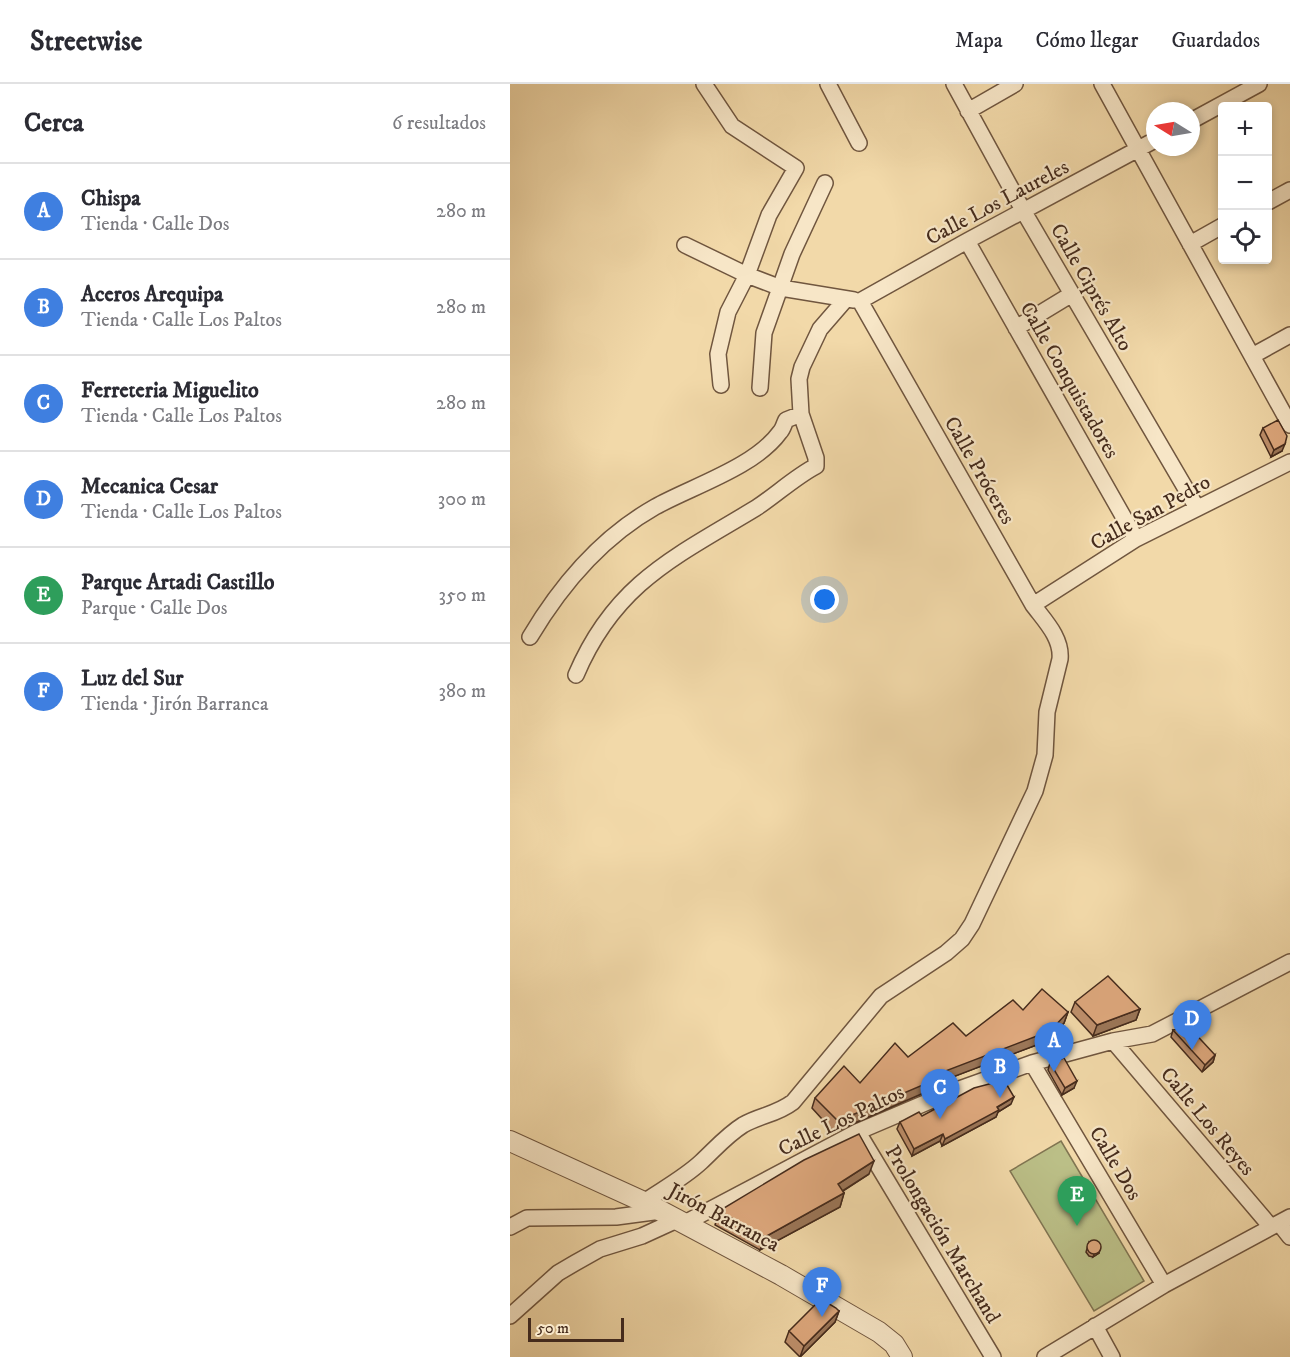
<!DOCTYPE html>
<html lang="es">
<head>
<meta charset="utf-8">
<style>
  :root { --surface:#fff; --page:#f7f7f7; --text:#2b2b33; --muted:#7c7c81; --line:#e1e1e2; --accent:#111827 }
  body { margin:0; font-family:"IM FELL DW Pica",serif; background:var(--page); color:var(--text) }
  .controls { position:absolute; right:18px; top:18px; display:grid; overflow:hidden; border-radius:6px; box-shadow:0 3px 9px #0003 }
  .controls button { width:54px; height:54px; display:grid; place-items:center; padding:0; border:0; border-bottom:2px solid var(--line); background:var(--surface); color:var(--text); font:30px sans-serif }
  .compass { position:absolute; left:636px; top:18px; width:54px; height:54px; border-radius:50%; background:var(--surface); box-shadow:0 3px 9px #0003; rotate:281deg }
  .scale { position:absolute; left:18px; bottom:15px; width:96px; box-sizing:border-box; padding-left:6px; border:3px solid #452b1c; border-top:0; font-size:16px; line-height:21px; white-space:nowrap; color:#452b1c; -webkit-text-stroke:4px #f7e6c7; paint-order:stroke }
  .you { position:absolute; left:315px; top:516px; width:21px; height:21px; margin:-15px; border:4px solid #fff; border-radius:50%; background:#1a73e8; box-shadow:0 0 0 9px #1a73e833 }
  .badge { display:grid; place-items:center; width:39px; height:39px; border-radius:50%; background:var(--accent); color:#fff; font-size:20px; font-weight:700 }
  .pin { position:absolute; translate:-50% -50px; filter:drop-shadow(0 2px 3px #0008) }
  .pin::after { content:''; position:absolute; top:32px; width:21px; height:18px; background:inherit; clip-path:polygon(0 0,100% 0,50% 100%) }
  .list { margin:0; padding:0; list-style:none }
  h2 { display:flex; justify-content:space-between; align-items:center; height:78px; margin:0; padding:0 24px; font-size:26px }
  h2 small { font-size:20px; font-weight:400; color:var(--muted) }
  .list li { display:grid; grid-template-columns:39px 1fr auto; gap:18px; align-items:center; box-sizing:border-box; height:96px; padding:0 24px; border-top:2px solid var(--line) }
  .list b { display:block; font-size:22px; white-space:nowrap }
  .list p { margin:0; font-size:20px; white-space:nowrap; color:var(--muted) }
  .list em { font-size:20px; font-style:normal; color:var(--muted) }
  .icon { flex:none; width:33px; height:33px; fill:none; stroke:currentColor; stroke-width:2; stroke-linecap:round; stroke-linejoin:round }
  .map { position:relative; flex:none; width:780px; height:1273px; overflow:hidden }
  header { display:flex; align-items:center; gap:36px; box-sizing:border-box; height:84px; padding:0 30px; background:var(--surface); border-bottom:2px solid var(--line) }
  header strong { font-size:28px }
  nav { display:flex; gap:33px; margin-inline-start:auto; font-size:21px }
  main { display:flex }
  aside { flex:1; background:var(--surface) }
  .map>svg:first-child { display:block }
  .green { fill:#bbbf87; stroke:#807552; stroke-width:1.5 }
  .lines { fill:none; stroke-linecap:round; stroke-linejoin:round }
  .minor-casing { stroke:#70563f; stroke-width:18 }
  .tertiary-casing { stroke:#70563f; stroke-width:22 }
  .minor { stroke:#f7e6c7; stroke-width:15 }
  .tertiary { stroke:#f7e6c7; stroke-width:20 }
  .wall { fill:#bf906c; stroke:#452b1c; stroke-width:1.5 }
  .shaded-wall { fill:#9b7658; stroke:#452b1c; stroke-width:1.5 }
  .building { fill:#dea87d; stroke:#452b1c; stroke-width:1.5 }
  .labels { text-anchor:middle; stroke-width:4.5; stroke-linejoin:round; paint-order:stroke }
  .street-label { font-size:21px; fill:#452b1c; stroke:#f7e6c7 }
</style>
</head>
<body>
<header>
<strong>Streetwise</strong>
<nav><a>Mapa</a><a>Cómo llegar</a><a>Guardados</a></nav>
</header>
<main>
<aside>
<h2>Cerca<small>6 resultados</small></h2>
<ul class="list">
<li><span class="badge" style="background:#3f7fe0">A</span><div><b>Chispa</b><p>Tienda · Calle Dos</p></div><em>280 m</em></li>
<li><span class="badge" style="background:#3f7fe0">B</span><div><b>Aceros Arequipa</b><p>Tienda · Calle Los Paltos</p></div><em>280 m</em></li>
<li><span class="badge" style="background:#3f7fe0">C</span><div><b>Ferreteria Miguelito</b><p>Tienda · Calle Los Paltos</p></div><em>280 m</em></li>
<li><span class="badge" style="background:#3f7fe0">D</span><div><b>Mecanica Cesar</b><p>Tienda · Calle Los Paltos</p></div><em>300 m</em></li>
<li><span class="badge" style="background:#2e9e5b">E</span><div><b>Parque Artadi Castillo</b><p>Parque · Calle Dos</p></div><em>350 m</em></li>
<li><span class="badge" style="background:#3f7fe0">F</span><div><b>Luz del Sur</b><p>Tienda · Jirón Barranca</p></div><em>380 m</em></li>
</ul>
</aside>
<div class="map">
<svg width="780" height="1273" viewBox="0 0 780 1273">
  <rect width="100%" height="100%" fill="#f2d9a9"/>
  <filter id="stains"><feTurbulence type="fractalNoise" baseFrequency=".00333" numOctaves="4"/><feColorMatrix values="0 0 0 0 .2 0 0 0 0 .09 0 0 0 0 .02 0 0 0 .5 -.17"/></filter>
  <radialGradient id="worn" r=".72"><stop offset=".6" stop-color="#630" stop-opacity="0"/><stop offset="1" stop-color="#630" stop-opacity=".3"/></radialGradient>
  <path class="green" d="M 551,1057 L 634,1197 L 584,1227 L 500,1087 Z"/>
  <g class="lines">
    <defs>
      <path id="minor" d="M 194,0 L 222,42 L 286,84 L 259,131 L 237,191 L 218,228 L 208,270 L 211,301
        M 318,0 L 349,59
        M 444,0 L 514,128 L 687,424
        M 592,0 L 780,341
        M 458,27 L 505,0
        M 681,37 L 749,0
        M 758,118 L 780,106
        M 457,157 L 626,455
        M 680,160 L 712,142
        M 175,161 L 237,191 L 271,204 L 344,216
        M 350,217 L 457,157 L 645,56
        M 506,244 L 562,210
        M 742,272 L 780,251
        M 250,304 L 254,249 L 282,170 L 315,99
        M 523,521 L 626,455 L 780,378
        M 20,553 C 51,501 92,453 145,423 C 183,402 245,383 270,348 C 273,345 274,340 276,336 L 291,330
        M 66,591 C 105,499 165,473 246,424 C 266,411 285,393 306,382 L 306,374 L 291,330 L 289,295 L 292,283 L 310,245 L 336,215
        M 603,957 L 761,1143
        M 522,979 L 654,1201
        M 352,1055 L 483,1273
        M 134,1118 C 153,1105 175,1093 191,1078 C 205,1065 217,1051 233,1041 C 250,1031 266,1031 283,1018 L 371,912 L 436,869 L 452,855 L 462,840 L 525,707 L 535,671 L 537,628 L 550,575 C 552,554 535,537 523,521 L 350,217
        M 769,1139 L 780,1153
        M 173,1140 L 347,1048 L 441,1008 L 522,979 L 603,957 L 642,950 L 780,878
        M 0,1143 L 17,1134 L 106,1133 L 151,1127
        M 0,1232 L 48,1189 L 65,1179 L 90,1165 L 132,1152 L 167,1136
        M 585,1242 L 602,1273
        M 535,1273 L 654,1201 L 780,1133"/>
      <path id="tertiary" d="M 0,1057 L 134,1118 L 271,1191 L 369,1248 L 384,1260 L 392,1273"/>
    </defs>
    <use href="#minor" class="minor-casing"/>
    <use href="#tertiary" class="tertiary-casing"/>
    <use href="#minor" class="minor"/>
    <use href="#tertiary" class="tertiary"/>
  </g>
  <path class="wall" d="M 753,344 L 772,367 L 761,373 L 750,351 Z
    M 565,918 L 630,925 L 626,936 L 583,952 L 561,928 Z
    M 513,926 L 558,928 L 554,939 L 537,957 L 419,1002 L 416,1008 L 324,1048 L 302,1024 L 305,1014 L 350,999 L 398,973 L 456,952 Z
    M 663,946 L 705,971 L 703,978 L 692,988 L 661,953 Z
    M 540,979 L 564,1004 L 552,1011 L 538,986 Z
    M 501,1020 L 488,1028 L 486,1033 L 432,1062 L 430,1057 L 402,1072 L 387,1045 L 390,1038 L 412,1032 Z
    M 359,1090 L 333,1107 L 334,1109 L 330,1123 L 250,1166 L 205,1141 L 209,1127 Z
    M 579,1158 L 589,1169 L 583,1173 L 579,1172 L 576,1168 Z
    M 329,1227 L 325,1238 L 290,1273 L 275,1258 L 279,1247 Z"/>
  <path class="shaded-wall" d="M 775,360 L 772,367 L 761,373 L 764,366 Z
    M 630,925 L 626,936 L 583,952 L 587,941 Z
    M 558,928 L 554,939 L 537,957 L 419,1002 L 416,1008 L 324,1048 L 328,1037 L 417,994 Z
    M 705,971 L 703,978 L 692,988 L 695,981 Z
    M 567,997 L 564,1004 L 552,1011 L 555,1004 Z
    M 504,1013 L 501,1020 L 488,1028 L 486,1033 L 432,1062 L 435,1055 Z
    M 433,1050 L 430,1057 L 402,1072 L 404,1065 Z
    M 364,1077 L 359,1090 L 323,1113 L 328,1100 Z
    M 334,1109 L 330,1123 L 250,1166 L 255,1153 Z
    M 590,1166 L 589,1169 L 583,1173 L 584,1170 Z
    M 329,1227 L 325,1238 L 290,1273 L 294,1262 Z"/>
  <path class="building" d="M 768,336 L 777,352 L 775,360 L 764,366 L 753,344 Z
    M 598,892 L 630,925 L 587,941 L 565,918 Z
    M 532,905 L 558,928 L 540,947 L 417,994 L 420,998 L 328,1037 L 305,1014 L 334,982 L 350,999 L 385,959 L 398,973 L 443,939 L 456,952 L 503,916 L 513,926 Z
    M 679,943 L 705,971 L 695,981 L 663,946 Z
    M 554,974 L 567,997 L 555,1004 L 540,979 Z
    M 494,996 L 504,1013 L 487,1023 L 489,1026 L 435,1055 L 433,1050 L 404,1065 L 390,1038 L 409,1028 L 412,1032 L 464,1004 Z
    M 349,1050 L 364,1077 L 328,1100 L 334,1109 L 255,1153 L 209,1127 L 294,1076 Z
    M577 1163a7 7 0 1 1 14 0a7 7 0 1 1-14 0Z
    M 311,1215 L 326,1224 L 329,1227 L 294,1262 L 279,1247 Z"/>
  <g class="labels">
    <g class="street-label">
      <text transform="translate(487 118) rotate(-28)" y="7">Calle Los Laureles</text>
      <text transform="translate(582 203) rotate(60)" y="7">Calle Ciprés Alto</text>
      <text transform="translate(560 296) rotate(60)" y="7">Calle Conquistadores</text>
      <text transform="translate(470 386) rotate(60)" y="7">Calle Próceres</text>
      <text transform="translate(640 428) rotate(-29)" y="7">Calle San Pedro</text>
      <text transform="translate(331 1036) rotate(-26)" y="7">Calle Los Paltos</text>
      <text transform="translate(698 1037) rotate(50)" y="7">Calle Los Reyes</text>
      <text transform="translate(606 1079) rotate(59)" y="7">Calle Dos</text>
      <text transform="translate(214 1133) rotate(28)" y="7">Jirón Barranca</text>
      <text transform="translate(433 1150) rotate(59)" y="7">Prolongación Marchand</text>
    </g>
  </g>
  <rect width="100%" height="100%" filter="url(#stains)"/>
  <rect width="100%" height="100%" fill="url(#worn)"/>
</svg>
<div class="controls">
<button>+</button>
<button>−</button>
<button><svg class="icon" aria-label="locate" viewBox="0 0 24 24"><circle cx="12" cy="12" r="6"/><path d="M12 2v4M12 18v4M2 12h4M18 12h4"/></svg></button>
</div>
<svg class="compass" viewBox="-18 -18 36 36"><path d="M0-13l5 13h-10z" fill="#e53935"/><path d="M0 13l5-13h-10z" fill="#7c7c81"/></svg>
<div class="scale">50 m</div>
<div class="you"></div>
<div class="pin badge" style="left:544px;top:988px;background:#3f7fe0">A</div>
<div class="pin badge" style="left:490px;top:1014px;background:#3f7fe0">B</div>
<div class="pin badge" style="left:430px;top:1035px;background:#3f7fe0">C</div>
<div class="pin badge" style="left:682px;top:966px;background:#3f7fe0">D</div>
<div class="pin badge" style="left:567px;top:1142px;background:#2e9e5b">E</div>
<div class="pin badge" style="left:312px;top:1233px;background:#3f7fe0">F</div>
</div>
</main>
</body>
</html>
